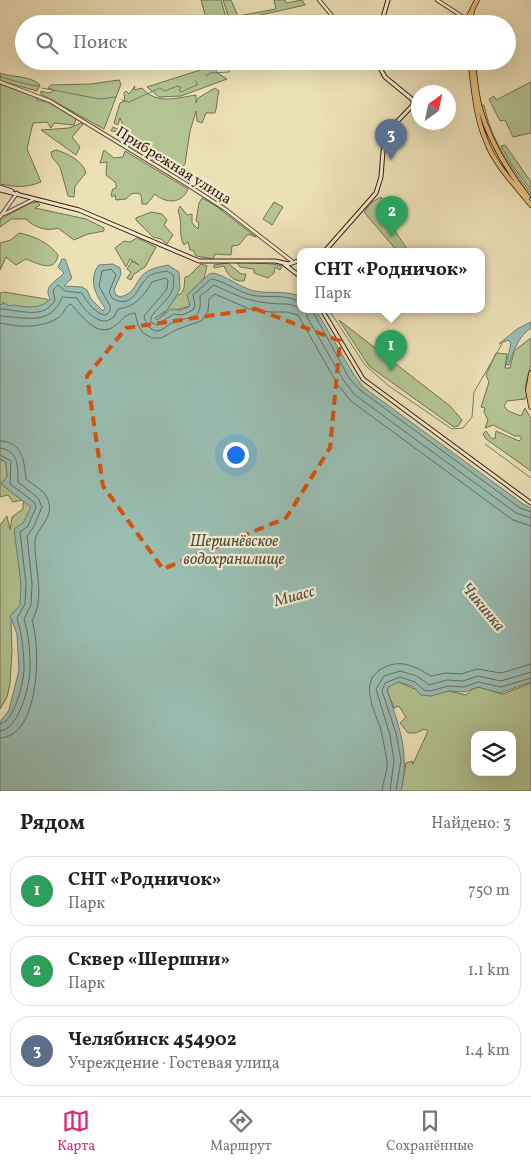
<!DOCTYPE html>
<html lang="ru">
<head>
<meta charset="utf-8">
<style>
  :root { --surface:#fff; --page:#f6f6f6; --text:#202124; --muted:#757577; --line:#e0e0e0; --accent:#db2777 }
  body { margin:0; font-family:Vollkorn,serif; background:var(--page); color:var(--text) }
  .controls { position:absolute; right:15px; bottom:15px; display:grid; overflow:hidden; border-radius:10px; box-shadow:0 5px 20px #0002 }
  .controls button { width:45px; height:45px; display:grid; place-items:center; padding:0; border:0; border-bottom:1px solid var(--line); background:var(--surface); color:var(--text); font:25px sans-serif }
  .compass { position:absolute; left:411px; top:85px; width:45px; height:45px; border-radius:50%; background:var(--surface); box-shadow:0 5px 20px #0002; rotate:33deg }
  .you { position:absolute; left:235px; top:454px; width:18px; height:18px; margin:-12px; border:4px solid #fff; border-radius:50%; background:#1a73e8; box-shadow:0 0 0 8px #1a73e833 }
  .badge { display:grid; place-items:center; width:32px; height:32px; border-radius:50%; background:var(--accent); color:#fff; font-size:16px; font-weight:700 }
  .pin { position:absolute; translate:-50% -41px; filter:drop-shadow(0 1px 2px #0008) }
  .pin::after { content:''; position:absolute; top:26px; width:18px; height:15px; background:inherit; clip-path:polygon(0 0,100% 0,50% 100%) }
  .popup { position:absolute; left:297px; top:248px; width:188px; height:65px; box-sizing:border-box; display:grid; place-content:center; border-radius:10px; background:var(--surface); filter:drop-shadow(0 1px 4px #0005); font-size:16px; white-space:nowrap; color:var(--muted) }
  .popup b { font-size:19px; color:var(--text) }
  .popup::after { content:''; position:absolute; left:50%; top:100%; margin-left:-10px; border:10px solid transparent; border-top-color:var(--surface) }
  .list { margin:0; padding:0; list-style:none }
  h2 { display:flex; justify-content:space-between; align-items:center; height:65px; margin:0; padding:0 20px; font-size:21px }
  h2 small { font-size:16px; font-weight:400; color:var(--muted) }
  .list li { display:grid; grid-template-columns:32px 1fr auto; gap:15px; align-items:center; box-sizing:border-box; height:70px; margin:0 10px 10px; padding:0 10px; border:1px solid var(--line); border-radius:20px }
  .list b { display:block; font-size:19px; white-space:nowrap }
  .list p { margin:0; font-size:16px; white-space:nowrap; color:var(--muted) }
  .list em { font-size:16px; font-style:normal; color:var(--muted) }
  .icon { flex:none; width:28px; height:28px; fill:none; stroke:currentColor; stroke-width:2; stroke-linecap:round; stroke-linejoin:round }
  .map { position:relative; flex:none; width:531px; height:791px; overflow:hidden }
  .search { position:absolute; background:var(--surface); box-shadow:0 5px 20px #0002; left:15px; right:15px; top:15px; height:55px; display:flex; align-items:center; gap:12px; box-sizing:border-box; padding:0 18px; border-radius:28px; color:var(--muted); font-size:19px }
  .sheet { height:305px; background:var(--surface) }
  nav { display:flex; justify-content:space-around; align-items:center; box-sizing:border-box; height:70px; border-top:1px solid var(--line); background:var(--surface); font-size:14px; color:var(--muted) }
  nav a { display:grid; justify-items:center; gap:2px }
  nav .on { color:var(--accent) }
  .map>svg:first-child { display:block }
  .green { fill:#b3c392; stroke:#747052; fill-rule:evenodd }
  .water { fill:#99bdb1; stroke:#717d71 }
  .lines { fill:none; stroke-linecap:round; stroke-linejoin:round }
  .shore { stroke:#676d62; stroke-width:1 }
  .stream { stroke:#717d71; stroke-width:1 }
  .tertiary-casing { stroke:#634e3b; stroke-width:4.5 }
  .secondary-casing { stroke:#351d12; stroke-width:5 }
  .primary-casing { stroke:#351d12; stroke-width:5.5 }
  .tertiary { stroke:#f3ebd0; stroke-width:2.5 }
  .secondary { stroke:#f3ebd0; stroke-width:3 }
  .primary { stroke:#e6c07b; stroke-width:4 }
  .marked { fill:none; stroke:#d6530d; stroke-width:4; stroke-dasharray:10 6; stroke-linejoin:round }
  .labels { text-anchor:middle; stroke-width:4.5; stroke-linejoin:round; paint-order:stroke }
  .street-label { font-size:15px; fill:#351d12; stroke:#f3ebd0 }
  .water-label { font-size:16px; font-style:italic; fill:#534d42; stroke:#f3ebd0 }
</style>
</head>
<body>
<div class="map">
<svg width="531" height="791" viewBox="0 0 531 791">
  <rect width="100%" height="100%" fill="#ece0b6"/>
  <filter id="stains"><feTurbulence type="fractalNoise" baseFrequency=".004" numOctaves="4"/><feColorMatrix values="0 0 0 0 .2 0 0 0 0 .09 0 0 0 0 .02 0 0 0 .5 -.17"/></filter>
  <radialGradient id="worn" r=".72"><stop offset=".6" stop-color="#630" stop-opacity="0"/><stop offset="1" stop-color="#630" stop-opacity=".3"/></radialGradient>
  <path class="green" d="M 201,0 L 221,0 L 226,18 L 207,22 Z
    M 223,0 L 231,0 L 238,16 L 276,9 L 274,0 L 285,0 L 286,3 L 302,0 L 305,5 L 230,22 Z
    M 207,61 L 232,61 L 226,67 L 217,67 L 216,72 L 227,79 L 181,96 L 159,97 L 147,87 L 200,70 Z
    M 0,73 C 13,78 30,75 40,85 L 37,91 L 1,81 Z
    M 119,80 L 121,84 L 104,129 L 41,94 L 41,91 C 46,93 51,94 54,90 L 48,88 L 51,85 L 91,84 Z
    M 531,82 L 531,133 L 513,137 L 505,120 L 500,121 L 489,99 L 494,96 L 496,100 Z
    M 0,83 L 37,96 L 37,100 L 52,103 L 76,119 L 74,125 L 54,123 L 51,128 L 47,122 L 33,123 L 27,149 L 41,182 C 26,188 15,187 0,184 Z
    M 135,86 L 134,90 L 142,88 C 157,105 176,98 196,95 L 196,103 L 198,98 L 215,88 L 219,91 C 216,99 218,105 215,113 L 206,113 L 202,123 L 197,121 L 196,111 L 190,131 L 185,164 L 177,173 L 163,168 L 156,161 L 151,161 L 123,144 L 124,139 L 121,137 L 120,132 L 111,131 L 113,127 L 126,133 L 120,118 L 118,125 L 114,123 L 120,103 L 125,101 L 124,93 L 126,91 L 129,94 Z
    M 481,105 L 484,105 C 491,140 510,166 531,193 L 531,198 C 510,171 489,139 481,105 Z
    M 81,123 L 83,124 L 72,137 L 80,147 L 76,155 L 41,130 L 69,128 Z
    M 505,145 L 531,182 L 531,190 L 512,165 L 501,146 Z
    M 56,150 C 67,153 83,161 86,173 L 75,186 L 74,197 L 68,196 L 60,167 L 52,157 L 51,152 Z
    M 104,150 L 114,158 L 123,157 L 125,151 L 188,189 C 182,204 166,204 155,194 L 147,204 L 142,204 L 141,195 L 137,193 L 131,194 L 126,199 L 116,200 L 115,195 L 112,197 L 111,194 L 113,189 L 116,188 L 116,183 L 106,175 L 107,162 L 100,163 Z
    M 381,197 L 390,215 L 389,222 L 409,252 L 398,252 L 364,212 L 372,202 Z
    M 202,198 L 216,206 L 256,237 L 248,234 L 239,245 L 232,246 L 231,255 L 215,254 L 213,259 L 196,256 L 193,250 L 190,250 L 188,242 L 184,245 C 178,235 183,222 178,211 L 180,206 L 187,215 L 192,214 L 192,223 L 198,229 L 199,223 L 196,221 L 199,203 Z
    M 37,202 L 40,205 L 35,208 L 86,219 L 104,228 L 104,231 L 88,234 L 74,240 L 58,228 C 48,232 33,227 26,219 L 11,219 L 0,227 L 0,220 L 4,217 L 31,203 Z
    M 274,202 L 283,207 L 272,225 L 263,219 Z
    M 151,212 L 162,214 L 167,220 L 164,225 L 173,235 L 167,244 L 161,239 L 153,237 L 136,220 L 136,218 Z
    M 19,233 C 34,236 48,242 58,255 C 55,274 37,263 26,259 L 16,265 L 6,257 L 0,270 L 0,243 L 11,240 Z
    M 137,238 L 156,247 L 145,267 L 134,274 L 131,280 L 127,278 L 131,272 L 127,269 L 132,261 L 139,265 L 130,259 L 126,267 L 115,248 L 124,241 L 130,242 Z
    M 236,262 L 273,264 L 282,266 L 280,270 L 275,267 L 274,273 L 268,278 L 254,273 L 254,269 L 240,267 Z
    M 228,263 L 241,274 L 246,274 L 244,281 C 234,282 228,276 224,266 L 214,268 L 214,265 Z
    M 201,264 L 207,266 C 206,269 205,275 204,278 C 198,289 186,287 190,306 L 165,313 L 157,320 L 155,318 L 167,310 L 177,295 L 181,294 L 184,288 L 185,277 L 189,276 Z
    M 4,292 L 46,299 L 50,301 C 38,314 16,309 0,307 L 0,293 Z
    M 339,320 L 450,406 L 462,420 L 458,426 L 454,427 L 369,366 Z
    M 531,338 L 531,365 L 525,387 L 527,395 L 525,399 L 507,401 L 504,406 L 508,411 L 521,416 L 525,408 L 531,419 L 531,471 L 486,439 L 483,434 L 486,431 L 491,438 L 495,439 L 496,431 L 519,441 L 522,438 L 519,436 L 515,436 L 493,425 L 485,428 L 488,420 L 484,412 L 485,408 L 481,407 L 489,382 L 486,375 L 496,353 L 507,354 L 505,368 L 510,368 L 514,351 Z
    M 0,459 L 6,462 L 7,477 L 1,484 L 22,500 L 13,502 L 8,495 L 0,497 Z
    M 26,499 L 34,505 L 29,595 L 11,621 L 12,650 L 10,684 L 7,697 L 0,709 L 0,525 L 7,516 L 10,530 L 12,517 L 23,509 L 23,503 Z
    M 398,682 L 417,690 L 449,691 L 466,695 L 473,689 L 478,687 L 503,694 L 531,683 L 531,791 L 401,791 L 406,763 L 412,761 L 413,764 L 428,731 L 424,729 L 416,733 L 408,733 L 400,723 L 406,717 L 399,706 L 394,708 L 387,690 L 391,685 ZM 475,735 L 512,735 L 512,772 L 475,772 Z"/>
  <path class="water" d="M 62,259 L 65,259 L 72,278 L 64,286 L 82,287 L 87,290 L 91,299 L 103,311 L 105,308 C 95,295 88,278 99,265 L 113,264 L 120,268 L 121,274 L 114,290 L 116,295 L 120,297 C 137,293 135,280 145,273 C 151,268 160,267 168,265 L 179,272 L 180,289 L 177,295 L 167,310 L 155,318 L 157,320 L 171,309 L 181,310 L 190,306 L 187,295 L 209,274 L 213,273 C 227,276 239,287 254,291 C 270,294 287,290 301,297 L 301,310 L 316,310 L 354,375 L 363,387 L 523,504 L 531,508 L 531,682 L 500,693 L 478,687 L 465,692 L 449,691 L 431,696 L 421,695 L 412,686 L 399,682 L 388,687 L 387,690 C 399,726 410,753 401,791 L 0,791 L 0,722 L 9,710 L 19,670 L 17,634 L 10,616 L 20,605 L 21,584 L 14,529 L 23,523 L 31,507 L 1,484 L 7,477 L 6,462 L 0,459 L 0,305 L 3,304 L 2,302 L 10,306 L 13,305 C 26,307 40,310 50,299 C 43,285 56,282 64,273 L 58,267 Z
    M 531,322 L 531,328 C 520,334 512,353 509,365 L 506,365 L 511,343 L 508,340 L 499,344 L 517,329 Z"/>
  <g class="lines">
    <path class="shore" d="M 0,309 C 17,309 44,321 55,300 L 53,290 L 58,285 L 65,291 L 82,293 C 86,301 96,315 106,315 L 110,311 L 110,306 L 99,286 L 102,271 L 111,269 L 116,275 L 109,292 L 112,298 C 133,311 137,286 148,277 C 152,273 161,272 167,271 L 173,275 C 177,297 162,301 151,317 L 151,322 L 156,325 L 174,314 L 182,315 L 193,310 L 195,305 L 193,295 L 211,279 C 220,279 239,292 251,295 C 264,298 277,295 290,298 C 294,299 297,301 301,302
      M 306,310 L 307,317 L 344,381 L 355,395 L 516,513 L 531,518
      M 312,310 L 349,378 L 360,390 L 520,508 L 531,512
      M 0,316 C 24,317 51,327 62,297 L 77,298 C 83,308 94,322 107,321 L 114,317 L 118,309 C 135,307 144,296 152,282 L 165,278 L 168,280 L 167,289 L 144,316 L 147,326 L 155,331 C 165,331 168,323 177,321 C 194,316 202,319 200,296 L 214,285 C 241,298 255,304 286,304 C 291,304 296,307 301,308
      M 0,323 C 20,327 39,329 58,318 C 64,314 65,306 71,304 C 82,316 98,340 116,325 C 125,318 123,315 135,313 L 138,325 L 143,333 L 152,338 L 161,338 L 178,329 L 201,321 L 208,311 L 209,299 L 215,294 L 249,309 L 270,312 L 287,312 L 298,315 L 338,385 L 351,401 L 513,520 L 531,526
      M 0,441 C 23,442 24,461 26,479 C 34,486 47,491 49,503 C 53,519 35,530 35,541 C 34,569 46,595 32,621 C 41,647 40,737 0,738
      M 0,448 C 19,450 18,468 18,482 L 38,498 L 42,507 L 33,528 L 27,536 L 32,584 L 31,605 L 24,619 C 29,635 30,652 30,669 C 30,685 19,730 0,731
      M 0,455 L 11,461 L 10,484 L 34,502 L 36,507 L 28,526 L 20,532 L 26,584 L 25,604 L 17,618 C 22,634 24,651 24,669 C 24,681 14,723 0,724
      M 382,791 C 383,781 388,771 387,761 C 385,750 383,738 380,727 C 373,707 358,679 385,667 C 402,659 416,667 431,676 L 446,673 L 461,674 L 477,669 L 501,673 L 531,664
      M 390,791 L 394,761 L 390,735 L 376,689 L 384,676 L 400,671 L 417,676 L 429,685 L 447,680 L 463,681 L 478,676 L 501,681 L 531,672
      M 396,791 L 401,760 L 396,733 L 382,691 L 385,683 L 400,677 L 415,682 L 424,690 L 430,691 L 448,686 L 464,687 L 478,682 L 501,687 L 531,678"/>
    <path class="stream" d="M 0,76 C 10,80 31,86 39,86
      M 206,76 L 210,73 L 229,72 L 230,66 L 246,68 L 247,61
      M 42,88 L 100,99 L 116,97
      M 122,100 L 129,102 L 160,88 L 165,91 L 177,86 L 181,87 L 179,91 L 181,92 L 197,85 L 196,81
      M 329,310 L 365,365 L 389,386 L 452,429 L 463,428 L 472,417 L 474,392 L 502,344
      M 485,444 L 531,478"/>
    <defs>
      <path id="tertiary" d="M 319,0 L 339,24
        M 437,0 L 466,19
        M 0,82 L 50,101 L 183,182 L 225,209 L 293,262
        M 4,214 L 34,199
        M 0,217 L 17,193"/>
      <path id="secondary" d="M 381,24 L 388,0
        M 0,187 L 12,191
        M 0,190 L 79,210 L 199,261 L 275,261 L 289,264 L 301,260
        M 324,252 L 376,193 L 381,177 L 383,151 L 391,128 L 413,105 L 413,100 L 385,77 L 376,61
        M 284,264 L 301,277
        M 322,310 L 363,379 L 531,503"/>
      <path id="primary" d="M 465,24 L 477,0
        M 468,24 L 472,12
        M 470,61 C 474,88 475,116 486,141 C 495,165 515,185 531,205
        M 473,61 C 475,77 476,93 480,108 C 489,140 508,171 528,197
        M 531,373 L 528,390 L 531,407
        M 530,395 L 531,382"/>
    </defs>
    <use href="#tertiary" class="tertiary-casing"/>
    <use href="#secondary" class="secondary-casing"/>
    <use href="#primary" class="primary-casing"/>
    <use href="#tertiary" class="tertiary"/>
    <use href="#secondary" class="secondary"/>
    <use href="#primary" class="primary"/>
  </g>
  <path class="marked" d="M 256,309 L 340,341 L 330,448 L 286,518 L 163,569 L 103,486 L 87,376 L 126,328 Z"/>
  <g class="labels">
    <g class="street-label">
      <text transform="translate(174 165) rotate(32)" y="5">Прибрежная улица</text>
    </g>
    <g class="water-label">
      <text x="234" y="546">Шершнёвское<tspan x="234" dy="18">водохранилище</tspan></text>
      <text transform="translate(294 595) rotate(-15)" y="6">Миасс</text>
      <text transform="translate(484 606) rotate(50)" y="6">Чикинка</text>
    </g>
  </g>
  <rect width="100%" height="100%" filter="url(#stains)"/>
  <rect width="100%" height="100%" fill="url(#worn)"/>
</svg>
<div class="controls">
<button><svg class="icon" aria-label="layers" viewBox="0 0 24 24"><path d="M12 4l9 5-9 5-9-5zM3 14l9 5 9-5"/></svg></button>
</div>
<svg class="compass" viewBox="-18 -18 36 36"><path d="M0-13l5 13h-10z" fill="#e53935"/><path d="M0 13l5-13h-10z" fill="#757577"/></svg>
<div class="you"></div>
<div class="pin badge" style="left:391px;top:371px;background:#2e9e5b">1</div>
<div class="popup"><b>СНТ «Родничок»</b>Парк</div>
<div class="pin badge" style="left:392px;top:237px;background:#2e9e5b">2</div>
<div class="pin badge" style="left:391px;top:160px;background:#5c6f8a">3</div>
<div class="search"><svg class="icon" aria-label="search" viewBox="0 0 24 24"><circle cx="10" cy="10" r="6"/><path d="M15 15l6 6"/></svg>Поиск</div>
</div>
<section class="sheet">
<h2>Рядом<small>Найдено: 3</small></h2>
<ul class="list">
<li><span class="badge" style="background:#2e9e5b">1</span><div><b>СНТ «Родничок»</b><p>Парк</p></div><em>750 m</em></li>
<li><span class="badge" style="background:#2e9e5b">2</span><div><b>Сквер «Шершни»</b><p>Парк</p></div><em>1.1 km</em></li>
<li><span class="badge" style="background:#5c6f8a">3</span><div><b>Челябинск 454902</b><p>Учреждение · Гостевая улица</p></div><em>1.4 km</em></li>
</ul>
</section>
<nav>
<a class="on"><svg class="icon" aria-label="map" viewBox="0 0 24 24"><path d="M3 6l6-2 6 2 6-2v14l-6 2-6-2-6 2zM9 4v14M15 6v14"/></svg>Карта</a>
<a><svg class="icon" aria-label="directions" viewBox="0 0 24 24"><path d="M12 3l9 9-9 9-9-9zM9 14v-3h6M13 9l2 2-2 2"/></svg>Маршрут</a>
<a><svg class="icon" aria-label="saved" viewBox="0 0 24 24"><path d="M7 4h10v16l-5-4-5 4z"/></svg>Сохранённые</a>
</nav>
</body>
</html>
